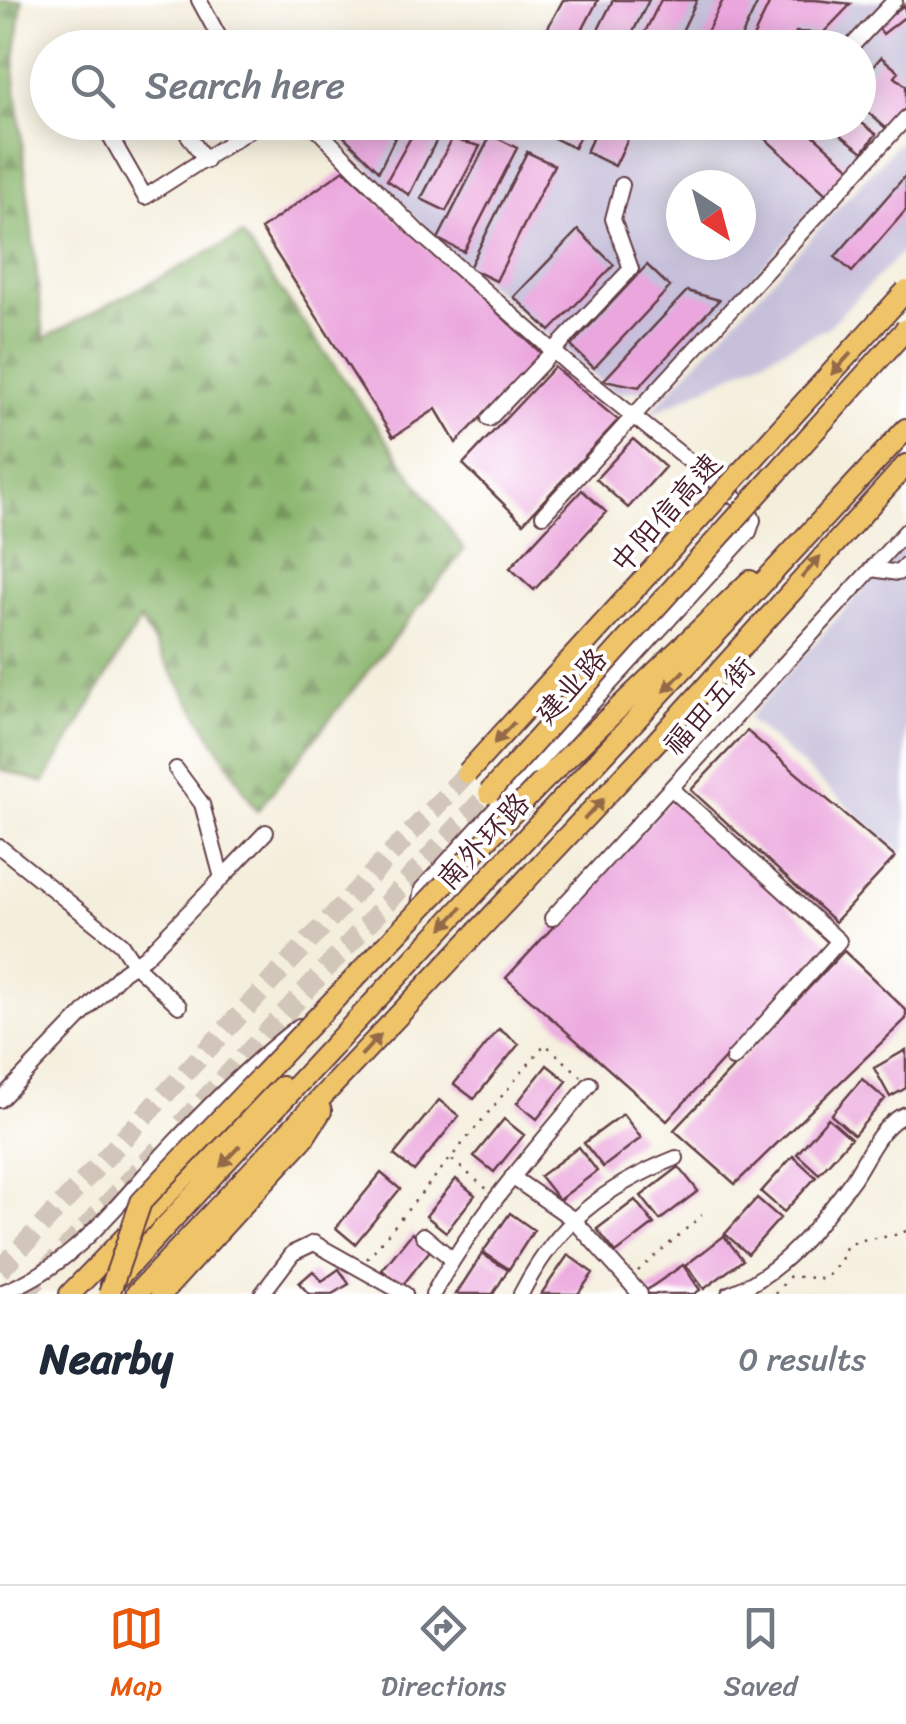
<!DOCTYPE html>
<html lang="en">
<head>
<meta charset="utf-8">
<style>
  :root { --surface:#fff; --page:#f6f6f7; --text:#1f2937; --muted:#747a83; --line:#e0e1e3; --accent:#ea580c }
  body { margin:0; font-family:Sriracha,"LXGW WenKai TC",sans-serif; background:var(--page); color:var(--text) }
  .compass { position:absolute; left:666px; top:170px; width:90px; height:90px; border-radius:50%; background:var(--surface); box-shadow:0 5px 25px #0003; rotate:144deg }
  .list { margin:0; padding:0; list-style:none }
  h2 { display:flex; justify-content:space-between; align-items:center; height:130px; margin:0; padding:0 40px; font-size:42px }
  h2 small { font-size:32px; font-weight:400; color:var(--muted) }
  .icon { flex:none; width:55px; height:55px; fill:none; stroke:currentColor; stroke-width:2; stroke-linecap:round; stroke-linejoin:round }
  .map { position:relative; flex:none; width:906px; height:1294px; overflow:hidden }
  .search { position:absolute; background:var(--surface); box-shadow:0 5px 25px #0003; left:30px; right:30px; top:30px; height:110px; display:flex; align-items:center; gap:25px; box-sizing:border-box; padding:0 35px; border-radius:55px; color:var(--muted); font-size:38px }
  .sheet { height:290px; background:var(--surface) }
  nav { display:flex; justify-content:space-around; align-items:center; box-sizing:border-box; height:140px; border-top:2px solid var(--line); background:var(--surface); font-size:28px; color:var(--muted) }
  nav a { display:grid; justify-items:center; gap:5px }
  nav .on { color:var(--accent) }
  .map>svg:first-child { display:block }
  .industrial { fill:#c6c0da; fill-rule:evenodd }
  .forest { fill:url(#forest-firs); stroke:#6a6a4c; stroke-width:2.5 }
  .building { fill:#eba6dd }
  .lines { fill:none; stroke-linecap:round; stroke-linejoin:round }
  .highway-tunnel { stroke:#d2c5b9; stroke-width:20; stroke-dasharray:20 10; stroke-linecap:butt }
  .minor-casing { stroke:#643e46; stroke-width:18 }
  .highway-casing { stroke:#643e46; stroke-width:24 }
  .path { stroke:#643e46; stroke-width:2.5; stroke-dasharray:2.5 8; stroke-linecap:butt }
  .minor { stroke:#fff; stroke-width:14 }
  .highway { stroke:#efc469; stroke-width:20 }
  .highway-bridge-casing { stroke:#643e46; stroke-width:24; stroke-linecap:butt }
  .highway-bridge { stroke:#efc469; stroke-width:20 }
  .oneway { fill:#946947 }
  .labels { text-anchor:middle; stroke-width:8; stroke-linejoin:round; paint-order:stroke }
  .street-label { font-size:30px; fill:#4a1f2b; stroke:#fff }
</style>
</head>
<body>
<div class="map">
<svg width="906" height="1294" viewBox="0 0 906 1294">
  <defs>
    <pattern id="forest-firs" width="22" height="20" patternUnits="userSpaceOnUse" patternTransform="scale(2.5)"><rect width="22" height="20" fill="#8ab66d"/><path d="M5 1l3.5 6h-7zM16 11l3.5 6h-7z" fill="#73935a"/></pattern>
  </defs>
  <rect width="100%" height="100%" fill="#fff"/>
  <filter id="ink" filterUnits="userSpaceOnUse"><feTurbulence type="fractalNoise" baseFrequency=".01" numOctaves="2"/><feDisplacementMap in="SourceGraphic" scale="20" xChannelSelector="R" yChannelSelector="G"/><feConvolveMatrix kernelMatrix="1 2 1 2 8 2 1 2 1" color-interpolation-filters="sRGB"/></filter>
  <filter id="wash" filterUnits="userSpaceOnUse"><feTurbulence type="fractalNoise" baseFrequency=".0048" numOctaves="4" result="noise"/><feDisplacementMap in="SourceGraphic" scale="40" xChannelSelector="R" yChannelSelector="G"/><feGaussianBlur stdDeviation="2.25" result="paint"/><feColorMatrix in="noise" values="0 0 0 0 0 0 0 0 0 0 0 0 0 0 0 0 0 1.4 0 .05"/><feComposite in="paint" operator="in"/></filter>
  <g filter="url(#wash)">
    <rect width="100%" height="100%" fill="#f4eedc"/>
    <path class="industrial" d="M 560,0 L 906,1 L 906,111 L 648,390 L 614,393 L 438,241 L 324,122 L 405,123 L 481,142 L 492,123 L 858,122 L 858,48 L 534,47 ZM 681,185 L 741,185 L 741,245 L 681,245 Z
      M 906,134 L 906,248 L 827,328 L 647,416 Z
      M 906,541 L 906,848 L 901,853 L 748,718 Z"/>
    <path class="forest" d="M 0,0 L 22,0 L 14,70 L 44,338 L 242,235 L 464,550 L 257,811 L 140,620 L 44,783 L 0,769 Z"/>
    <g id="blocks">
      <path class="building" d="M 563,0 L 598,0 L 573,48 L 537,48 Z
        M 613,0 L 649,0 L 625,48 L 589,48 Z
        M 661,0 L 697,0 L 674,48 L 637,48 Z
        M 723,0 L 759,0 L 736,48 L 699,48 Z
        M 771,0 L 815,0 L 851,4 L 823,33 L 796,32 L 789,48 L 748,48 Z
        M 904,5 L 906,16 L 883,34 L 877,26 Z
        M 881,57 L 899,72 L 895,77 L 906,86 L 906,108 L 887,129 L 858,104 L 858,85 Z
        M 858,120 L 876,134 L 863,152 L 824,122 Z
        M 329,122 L 386,122 L 400,127 L 379,171 Z
        M 552,122 L 587,122 L 574,148 L 546,134 Z
        M 600,122 L 636,122 L 615,166 L 586,152 Z
        M 710,122 L 745,122 L 735,135 Z
        M 769,122 L 799,122 L 851,169 L 827,195 L 759,133 Z
        M 415,130 L 438,137 L 409,195 L 387,180 Z
        M 491,135 L 517,148 L 464,252 L 438,239 Z
        M 452,139 L 480,146 L 446,211 L 421,199 Z
        M 527,152 L 554,165 L 496,281 L 469,268 Z
        M 344,170 L 542,354 L 456,443 L 436,409 L 393,437 L 261,229 Z
        M 906,175 L 906,210 L 852,272 L 835,257 Z
        M 578,230 L 614,265 L 550,331 L 514,297 Z
        M 647,265 L 670,287 L 594,368 L 571,346 Z
        M 687,291 L 719,300 L 639,387 L 604,380 Z
        M 554,367 L 618,420 L 523,523 L 463,464 Z
        M 633,439 L 665,467 L 628,508 L 596,479 Z
        M 582,490 L 606,512 L 534,590 L 510,568 Z
        M 747,731 L 895,857 L 835,922 L 691,790 Z
        M 673,797 L 830,944 L 667,1121 L 506,978 Z
        M 844,951 L 906,1010 L 906,1019 L 735,1184 L 674,1130 Z
        M 499,1029 L 519,1044 L 474,1099 L 454,1084 Z
        M 906,1050 L 906,1088 L 890,1097 L 874,1068 Z
        M 547,1065 L 567,1081 L 537,1119 L 517,1103 Z
        M 862,1079 L 885,1099 L 854,1135 L 831,1115 Z
        M 439,1100 L 459,1116 L 414,1171 L 394,1155 Z
        M 623,1114 L 641,1138 L 603,1167 L 584,1143 Z
        M 828,1118 L 851,1138 L 819,1174 L 797,1154 Z
        M 504,1119 L 524,1135 L 494,1172 L 474,1156 Z
        M 579,1147 L 597,1171 L 559,1200 L 540,1176 Z
        M 793,1156 L 816,1177 L 784,1212 L 761,1192 Z
        M 679,1167 L 698,1191 L 660,1220 L 641,1196 Z
        M 381,1173 L 400,1189 L 355,1244 L 336,1228 Z
        M 456,1179 L 475,1195 L 446,1232 L 426,1216 Z
        M 757,1198 L 780,1218 L 748,1254 L 725,1234 Z
        M 635,1200 L 654,1224 L 616,1253 L 597,1229 Z
        M 510,1213 L 534,1230 L 509,1269 L 483,1252 Z
        M 412,1233 L 432,1248 L 402,1286 L 382,1270 Z
        M 724,1236 L 743,1260 L 704,1289 L 686,1265 Z
        M 482,1254 L 508,1270 L 493,1294 L 456,1294 Z
        M 568,1255 L 593,1273 L 578,1294 L 541,1294 Z
        M 683,1265 L 700,1290 L 694,1294 L 641,1294 Z
        M 339,1269 L 349,1284 L 332,1294 L 309,1294 L 299,1283 L 313,1271 L 322,1281 Z"/>
    </g>
  </g>
  <g filter="url(#ink)">
    <use href="#blocks" fill-opacity="0" stroke="#643e46" stroke-width="2.5"/>
    <g class="lines">
      <path class="highway-tunnel" d="M 182,1124 L 489,793
        M 0,1270 L 467,773
        M 24,1294 L 159,1149"/>
      <defs>
        <path id="minor" d="M 199,0 L 225,48
          M 850,48 L 895,0
          M 179,122 L 206,161
          M 310,122 L 418,232 L 568,364 L 748,508 L 753,520 L 749,532 L 422,889 L 418,910
          M 109,134 L 145,197 L 262,122
          M 489,419 L 631,269 L 613,219 L 622,185
          M 543,515 L 906,118
          M 872,569 L 898,573 L 906,565
          M 671,788 L 839,941 L 733,1059
          M 0,847 L 121,944 L 134,964 L 179,1006
          M 222,878 L 266,832
          M 552,918 L 906,531
          M 0,1100 L 123,972 L 145,957 L 222,878 L 202,804 L 176,769
          M 512,1177 L 574,1220 L 640,1294
          M 423,1235 L 452,1259
          M 0,1293 C 73,1268 118,1203 169,1148 C 209,1105 252,1062 299,1026
          M 262,1294 L 293,1253 L 314,1243 L 405,1294
          M 433,1294 C 475,1217 534,1151 590,1084
          M 521,1294 C 557,1223 604,1187 676,1158
          M 729,1294 C 782,1275 821,1223 853,1179 C 868,1157 880,1124 906,1114"/>
        <path id="highway" d="M 543,781 L 750,581
          M 111,1285 L 906,429
          M 70,1294 L 245,1114 L 281,1087
          M 136,1294 L 657,741 L 906,465
          M 161,1294 L 303,1139 L 321,1111"/>
      </defs>
      <use href="#minor" class="minor-casing"/>
      <use href="#highway" class="highway-casing"/>
      <path class="path" d="M 452,1160 L 488,1190
        M 367,1259 L 545,1044 L 581,1076
        M 638,1271 L 702,1215
        M 775,1294 L 790,1276 L 825,1279 L 841,1260 L 846,1247 C 867,1234 885,1241 906,1231"/>
      <use href="#minor" class="minor"/>
      <use href="#highway" class="highway"/>
      <defs>
        <path id="highway-bridge" d="M 467,773 L 906,291
          M 489,793 L 906,329
          M 109,1294 L 141,1202 L 543,781"/>
      </defs>
      <use href="#highway-bridge" class="highway-bridge-casing"/>
      <use href="#highway-bridge" class="highway-bridge"/>
    </g>
    <defs><path id="oneway-solid" d="M-6-.8H1V-3.2L6.5 0L1 3.2V.8H-6Z" transform="scale(2.5)"/></defs>
    <g class="oneway">
      <use href="#oneway-solid" transform="translate(841 364) rotate(132)"/>
      <use href="#oneway-solid" transform="translate(811 567) rotate(-49)"/>
      <use href="#oneway-solid" transform="translate(674 681) rotate(133)"/>
      <use href="#oneway-solid" transform="translate(504 733) rotate(133)"/>
      <use href="#oneway-solid" transform="translate(594 809) rotate(-47)"/>
      <use href="#oneway-solid" transform="translate(452 918) rotate(133)"/>
      <use href="#oneway-solid" transform="translate(371 1045) rotate(-47)"/>
      <use href="#oneway-solid" transform="translate(230 1156) rotate(133)"/>
    </g>
  </g>
  <g class="labels">
    <g class="street-label">
      <text transform="translate(666 513) rotate(-48)" y="10">中阳信高速</text>
      <text transform="translate(571 686) rotate(-48)" y="10">建业路</text>
      <text transform="translate(709 706) rotate(-48)" y="10">福田五街</text>
      <text transform="translate(483 841) rotate(-47)" y="10">南外环路</text>
    </g>
  </g>
</svg>
<svg class="compass" viewBox="-18 -18 36 36"><path d="M0-13l5 13h-10z" fill="#e53935"/><path d="M0 13l5-13h-10z" fill="#747a83"/></svg>
<div class="search"><svg class="icon" aria-label="search" viewBox="0 0 24 24"><circle cx="10" cy="10" r="6"/><path d="M15 15l6 6"/></svg>Search here</div>
</div>
<section class="sheet">
<h2>Nearby<small>0 results</small></h2>
<ul class="list">
</ul>
</section>
<nav>
<a class="on"><svg class="icon" aria-label="map" viewBox="0 0 24 24"><path d="M3 6l6-2 6 2 6-2v14l-6 2-6-2-6 2zM9 4v14M15 6v14"/></svg>Map</a>
<a><svg class="icon" aria-label="directions" viewBox="0 0 24 24"><path d="M12 3l9 9-9 9-9-9zM9 14v-3h6M13 9l2 2-2 2"/></svg>Directions</a>
<a><svg class="icon" aria-label="saved" viewBox="0 0 24 24"><path d="M7 4h10v16l-5-4-5 4z"/></svg>Saved</a>
</nav>
</body>
</html>
